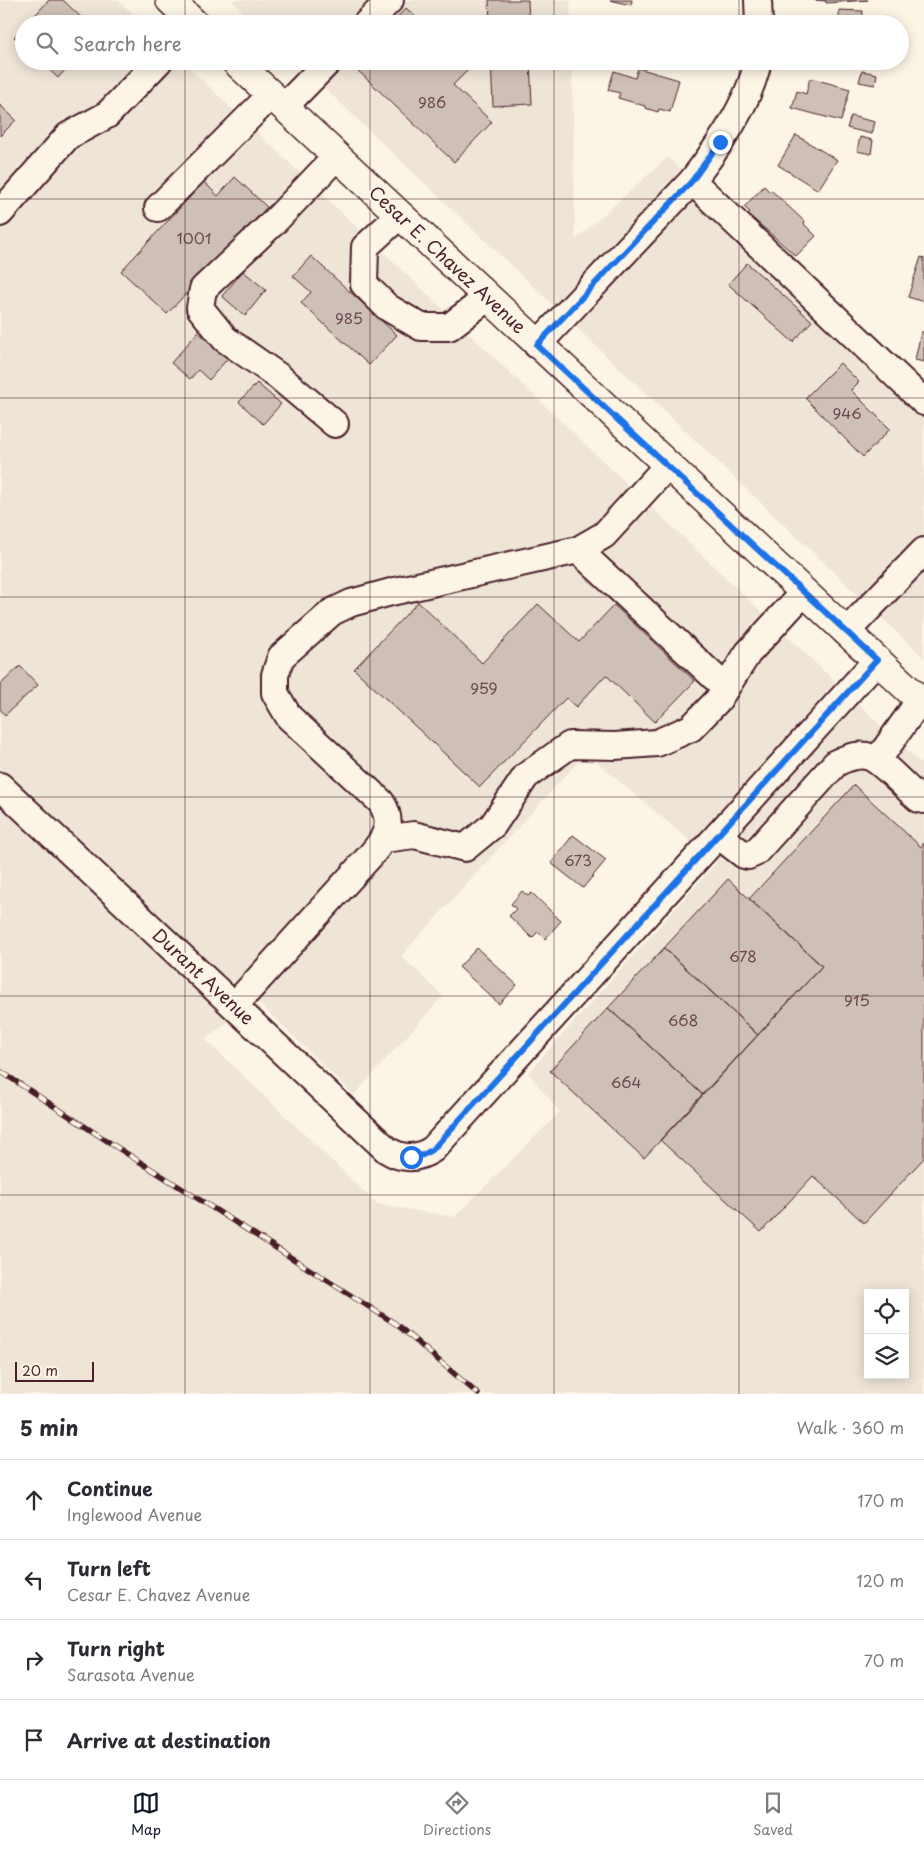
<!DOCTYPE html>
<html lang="en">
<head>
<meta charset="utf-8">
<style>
  :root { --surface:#fff; --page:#f7f7f7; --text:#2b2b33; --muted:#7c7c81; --line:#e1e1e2; --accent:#111827 }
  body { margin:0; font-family:"Playpen Sans",sans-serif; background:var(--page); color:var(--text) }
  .controls { position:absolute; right:15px; bottom:15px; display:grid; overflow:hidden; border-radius:0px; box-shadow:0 2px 12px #0003 }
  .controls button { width:45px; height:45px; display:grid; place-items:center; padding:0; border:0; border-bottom:1px solid var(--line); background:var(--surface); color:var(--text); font:25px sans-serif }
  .scale { position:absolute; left:15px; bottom:12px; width:79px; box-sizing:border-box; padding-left:5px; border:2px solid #4a1f2b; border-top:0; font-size:14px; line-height:18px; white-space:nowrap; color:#4a1f2b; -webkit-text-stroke:4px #fcf5e5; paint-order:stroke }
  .stop { position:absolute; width:15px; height:15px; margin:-11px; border:4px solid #1a73e8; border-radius:50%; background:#fff }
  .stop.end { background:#1a73e8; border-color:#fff; box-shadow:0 1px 5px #0008 }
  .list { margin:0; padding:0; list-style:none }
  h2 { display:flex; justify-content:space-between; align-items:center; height:65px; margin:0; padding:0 20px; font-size:21px }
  h2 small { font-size:16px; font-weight:400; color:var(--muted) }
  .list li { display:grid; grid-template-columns:32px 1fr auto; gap:15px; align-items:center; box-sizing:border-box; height:80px; padding:0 20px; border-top:1px solid var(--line) }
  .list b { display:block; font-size:19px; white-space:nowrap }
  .list p { margin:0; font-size:16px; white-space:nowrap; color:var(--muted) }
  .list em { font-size:16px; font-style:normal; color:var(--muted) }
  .icon { flex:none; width:28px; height:28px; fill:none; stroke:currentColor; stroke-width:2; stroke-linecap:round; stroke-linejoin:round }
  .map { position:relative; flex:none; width:924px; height:1394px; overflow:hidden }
  .search { position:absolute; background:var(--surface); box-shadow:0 2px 12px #0003; left:15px; right:15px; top:15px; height:55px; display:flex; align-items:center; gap:12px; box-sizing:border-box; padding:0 18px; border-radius:28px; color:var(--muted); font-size:19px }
  .sheet { height:385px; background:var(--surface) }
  nav { display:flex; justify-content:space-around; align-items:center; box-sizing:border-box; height:70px; border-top:1px solid var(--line); background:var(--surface); font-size:14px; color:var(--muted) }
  nav a { display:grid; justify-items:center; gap:2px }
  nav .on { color:var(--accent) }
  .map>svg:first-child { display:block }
  .built { fill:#eee5d7; fill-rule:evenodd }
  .building { fill:#cfc0b7; stroke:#4a1f2b }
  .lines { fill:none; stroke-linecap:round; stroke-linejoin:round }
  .minor-casing { stroke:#4a1f2b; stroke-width:30 }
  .major-casing { stroke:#4a1f2b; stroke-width:31 }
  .minor { stroke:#fcf5e5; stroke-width:26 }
  .major { stroke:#fcf5e5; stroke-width:28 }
  .rail-casing { stroke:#4a1f2b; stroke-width:5.5 }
  .rail { stroke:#fcf5e5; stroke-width:4; stroke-dasharray:11; stroke-linecap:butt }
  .route { stroke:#1a73e8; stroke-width:6 }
  .grid { fill:none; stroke:#4a1f2b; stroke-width:1; stroke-opacity:0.55 }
  .labels { text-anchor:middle; stroke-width:4.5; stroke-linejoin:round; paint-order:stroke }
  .number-label { font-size:15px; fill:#6b474e }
  .street-label { font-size:18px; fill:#4a1f2b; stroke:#fcf5e5 }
</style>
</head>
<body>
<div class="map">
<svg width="924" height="1394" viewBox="0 0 924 1394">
  <rect width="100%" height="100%" fill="#fcf5e5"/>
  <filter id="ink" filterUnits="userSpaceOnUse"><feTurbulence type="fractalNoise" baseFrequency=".02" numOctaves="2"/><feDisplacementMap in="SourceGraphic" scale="10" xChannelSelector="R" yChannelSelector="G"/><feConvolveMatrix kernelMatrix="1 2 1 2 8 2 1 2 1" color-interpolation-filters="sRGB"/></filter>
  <g filter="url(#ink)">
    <path class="built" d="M 0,0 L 118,0 L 143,24 L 24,24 L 24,61 L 182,61 L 924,766 L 924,1394 L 0,1394 ZM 586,753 L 716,863 L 528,1073 L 560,1112 L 454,1217 L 377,1204 L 205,1039 L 257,1001 L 354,1095 L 443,996 L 401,956 ZM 868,1293 L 905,1293 L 905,1375 L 868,1375 Z
      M 231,0 L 570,0 L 571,24 L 256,24 Z
      M 296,61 L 572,61 L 575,240 L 668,157 L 924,398 L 924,658 Z"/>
    <path class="building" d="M 49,0 L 63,0 L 88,24 L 27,24 Z
      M 489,0 L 528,0 L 529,24 L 490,24 Z
      M 610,0 L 632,0 L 631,5 Z
      M 814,0 L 868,0 L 826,3 L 826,1 Z
      M 406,8 L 423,24 L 391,24 Z
      M 839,10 L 863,11 L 862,24 L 839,24 Z
      M 24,27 L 24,46 L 14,37 Z
      M 40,61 L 73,61 L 58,78 Z
      M 355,61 L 463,61 L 470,68 L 453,85 L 492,122 L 454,162 L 352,65 Z
      M 491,61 L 530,61 L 532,104 L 493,106 Z
      M 638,68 L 679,80 L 670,112 L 659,109 L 658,112 L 645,108 L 645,106 L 618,98 L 620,93 L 608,90 L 614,71 L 635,78 Z
      M 862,71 L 877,74 L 875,85 L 859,82 Z
      M 810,78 L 850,89 L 841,121 L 792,108 L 797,91 L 806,94 Z
      M 0,105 L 16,120 L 0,136 Z
      M 851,116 L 875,122 L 872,134 L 847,128 Z
      M 796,135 L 837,160 L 818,190 L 778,165 Z
      M 860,137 L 873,140 L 871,154 L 857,151 Z
      M 235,177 L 267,207 L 167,314 L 121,271 L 204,182 L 218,196 Z
      M 764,186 L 770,192 L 771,190 L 805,222 L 804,224 L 816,236 L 796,256 L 748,214 L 750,212 L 744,207 Z
      M 311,256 L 397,335 L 369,365 L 301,303 L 311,292 L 293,276 Z
      M 921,257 L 924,258 L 924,302 L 908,297 Z
      M 747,263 L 812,321 L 793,342 L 728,284 Z
      M 243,271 L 266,290 L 245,316 L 222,296 Z
      M 198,332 L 228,358 L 209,380 L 198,370 L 190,379 L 171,363 Z
      M 921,332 L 924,332 L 924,362 L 915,360 Z
      M 840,363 L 859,382 L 851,390 L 890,429 L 863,457 L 805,398 Z
      M 257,383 L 281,404 L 263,424 L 239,402 Z
      M 418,602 L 482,663 L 538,604 L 579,642 L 614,605 L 695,681 L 655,722 L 606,675 L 576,707 L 566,698 L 480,787 L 354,669 Z
      M 20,666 L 38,685 L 5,715 L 0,709 L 0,685 Z
      M 854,785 L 921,847 L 924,843 L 924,1158 L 864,1223 L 813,1176 L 761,1232 L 660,1140 L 822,966 L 749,899 Z
      M 573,835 L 606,860 L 583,888 L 551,863 Z
      M 728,879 L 822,966 L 758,1035 L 664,948 Z
      M 522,891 L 528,896 L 532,893 L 561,921 L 545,939 L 538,932 L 532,938 L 509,916 L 516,909 L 511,904 Z
      M 477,948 L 517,985 L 499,1004 L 459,967 Z
      M 664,948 L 758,1035 L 703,1095 L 608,1008 Z
      M 608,1008 L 703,1095 L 644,1158 L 550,1071 Z"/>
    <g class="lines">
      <defs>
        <path id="minor" d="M 758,0 L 759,24
          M 366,24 L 390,0
          M 284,107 L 329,61
          M 692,181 L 924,402
          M 158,208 L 271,95
          M 0,213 L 68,136 L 107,115 L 159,61
          M 400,215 L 365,247 L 364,284 L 387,307 L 421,327 L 449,327 L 487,298
          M 537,345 L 692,181 C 718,147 749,104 758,61
          M 335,424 L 278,376 L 225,339 L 200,308 L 203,289 L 276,220 L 336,157
          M 578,550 L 726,688
          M 846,632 L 924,551
          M 877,761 L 920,700
          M 0,786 L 387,1150 C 403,1160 418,1159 433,1149 L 877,660
          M 718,835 L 744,855 L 748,856 L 755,853 L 836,763 C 846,758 859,753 870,757 C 884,763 907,789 919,799 L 924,800
          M 384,839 L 414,835 L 465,848 L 493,825 L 526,776 L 570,745 L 615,746 L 657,743 L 691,728 L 718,700 L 748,653 L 804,592
          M 234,1006 L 370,856 C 385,839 395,824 381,802 L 289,717 L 275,693 L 275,675 L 281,657 L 332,612 L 351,603 L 391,592 L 578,550 L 604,535 L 668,465"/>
        <path id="major" d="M 170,0 L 195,24
          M 235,61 L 924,704"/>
      </defs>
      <use href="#minor" class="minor-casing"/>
      <use href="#major" class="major-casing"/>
      <use href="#minor" class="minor"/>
      <use href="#major" class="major"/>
      <defs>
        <path id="rail" d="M 0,1071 L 118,1148 L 396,1324 L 478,1394"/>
      </defs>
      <use href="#rail" class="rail-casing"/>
      <use href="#rail" class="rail"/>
    </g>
  </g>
  <g class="lines" filter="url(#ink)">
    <path class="route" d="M 411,1157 L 423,1155 L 433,1149 L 877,660 L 537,345 L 692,181 L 720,142"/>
  </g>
  <path class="grid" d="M 185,0 L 185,24M 370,0 L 370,24M 554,0 L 554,24M 739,0 L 739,24M 185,61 L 185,1394M 370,61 L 370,1394M 554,61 L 554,1394M 739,61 L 739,1394M 0,199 L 924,199M 0,398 L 924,398M 0,597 L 924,597M 0,797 L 924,797M 0,996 L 924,996M 0,1195 L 924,1195"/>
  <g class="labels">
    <g class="number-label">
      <text x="432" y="108">986</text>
      <text x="194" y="244">1001</text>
      <text x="349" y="324">985</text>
      <text x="847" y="419">946</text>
      <text x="484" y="694">959</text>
      <text x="578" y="866">673</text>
      <text x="743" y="962">678</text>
      <text x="857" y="1006">915</text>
      <text x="683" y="1026">668</text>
      <text x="626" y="1088">664</text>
    </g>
    <g class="street-label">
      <text transform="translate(447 260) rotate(43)" y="6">Cesar E. Chavez Avenue</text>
      <text transform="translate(203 977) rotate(43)" y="6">Durant Avenue</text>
    </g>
  </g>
</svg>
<div class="controls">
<button><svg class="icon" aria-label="locate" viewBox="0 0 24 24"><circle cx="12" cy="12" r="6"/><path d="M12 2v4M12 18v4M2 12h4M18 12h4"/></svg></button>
<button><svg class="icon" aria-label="layers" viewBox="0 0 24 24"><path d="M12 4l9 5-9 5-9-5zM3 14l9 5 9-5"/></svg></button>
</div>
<div class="scale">20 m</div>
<div class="stop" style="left:411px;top:1157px"></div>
<div class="stop end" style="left:720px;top:142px"></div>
<div class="search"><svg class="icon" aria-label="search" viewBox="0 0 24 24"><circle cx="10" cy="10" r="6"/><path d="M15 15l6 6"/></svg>Search here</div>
</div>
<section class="sheet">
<h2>5 min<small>Walk · 360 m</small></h2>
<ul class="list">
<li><svg class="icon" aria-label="ahead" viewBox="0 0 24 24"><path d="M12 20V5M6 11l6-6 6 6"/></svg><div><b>Continue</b><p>Inglewood Avenue</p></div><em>170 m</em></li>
<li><svg class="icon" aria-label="left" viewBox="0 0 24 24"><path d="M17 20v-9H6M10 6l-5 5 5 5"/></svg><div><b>Turn left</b><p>Cesar E. Chavez Avenue</p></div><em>120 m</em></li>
<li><svg class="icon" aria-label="right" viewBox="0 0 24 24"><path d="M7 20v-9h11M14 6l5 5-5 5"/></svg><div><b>Turn right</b><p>Sarasota Avenue</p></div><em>70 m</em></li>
<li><svg class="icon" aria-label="arrive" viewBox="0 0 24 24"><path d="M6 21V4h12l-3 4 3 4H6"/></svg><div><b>Arrive at destination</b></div></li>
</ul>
</section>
<nav>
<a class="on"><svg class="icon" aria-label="map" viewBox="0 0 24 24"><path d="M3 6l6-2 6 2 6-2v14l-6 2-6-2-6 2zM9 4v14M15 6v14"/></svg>Map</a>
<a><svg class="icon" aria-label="directions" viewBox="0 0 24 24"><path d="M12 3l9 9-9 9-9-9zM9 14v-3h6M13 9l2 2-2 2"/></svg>Directions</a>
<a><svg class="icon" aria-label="saved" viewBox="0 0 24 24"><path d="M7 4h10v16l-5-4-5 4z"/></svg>Saved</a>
</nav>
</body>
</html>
